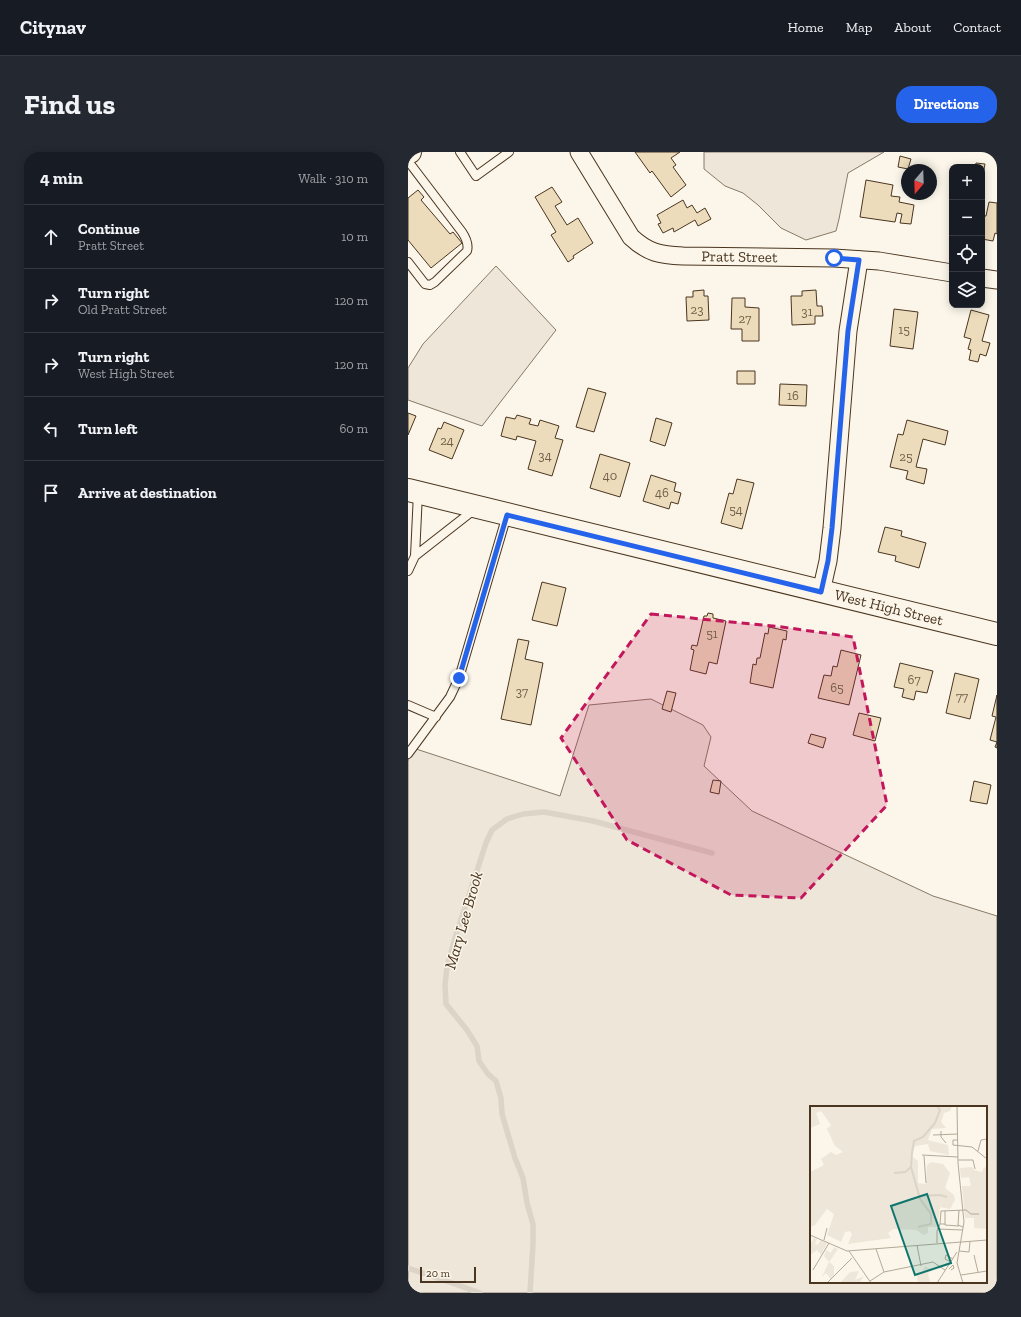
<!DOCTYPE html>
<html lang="en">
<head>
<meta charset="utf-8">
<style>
  :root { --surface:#171b24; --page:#242831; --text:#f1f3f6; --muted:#9ea1a6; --line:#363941; --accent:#2563eb }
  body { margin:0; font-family:"Zilla Slab",serif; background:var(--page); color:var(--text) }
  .controls { position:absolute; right:12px; top:12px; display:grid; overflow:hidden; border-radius:8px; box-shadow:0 2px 10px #0003 }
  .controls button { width:36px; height:36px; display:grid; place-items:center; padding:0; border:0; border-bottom:1px solid var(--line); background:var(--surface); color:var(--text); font:20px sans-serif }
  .compass { position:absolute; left:493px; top:12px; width:36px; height:36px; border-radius:50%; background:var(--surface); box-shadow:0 2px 10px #0003; rotate:199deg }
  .scale { position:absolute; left:12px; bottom:10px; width:56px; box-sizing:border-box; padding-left:4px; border:2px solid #4a3520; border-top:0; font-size:11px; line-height:14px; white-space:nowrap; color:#4a3520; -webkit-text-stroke:3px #fbf6e9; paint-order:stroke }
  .stop { position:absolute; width:12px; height:12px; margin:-9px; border:3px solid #2563eb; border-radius:50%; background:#fff }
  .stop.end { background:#2563eb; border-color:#fff; box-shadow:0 1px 4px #0008 }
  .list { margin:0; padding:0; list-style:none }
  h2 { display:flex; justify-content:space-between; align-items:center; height:52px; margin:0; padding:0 16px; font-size:17px }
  h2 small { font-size:13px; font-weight:400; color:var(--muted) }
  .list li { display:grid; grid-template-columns:26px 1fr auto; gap:12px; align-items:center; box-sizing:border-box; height:64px; padding:0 16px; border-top:1px solid var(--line) }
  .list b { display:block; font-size:15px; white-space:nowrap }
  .list p { margin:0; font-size:13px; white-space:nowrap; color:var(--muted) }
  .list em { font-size:13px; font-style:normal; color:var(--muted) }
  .icon { flex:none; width:22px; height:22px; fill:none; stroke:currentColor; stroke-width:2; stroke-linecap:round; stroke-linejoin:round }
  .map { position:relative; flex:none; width:589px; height:1141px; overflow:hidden; border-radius:16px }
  header { display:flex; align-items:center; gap:24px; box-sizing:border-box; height:56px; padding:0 20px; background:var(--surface); border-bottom:1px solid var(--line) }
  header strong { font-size:19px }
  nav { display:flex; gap:22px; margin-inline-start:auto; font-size:14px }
  .intro { display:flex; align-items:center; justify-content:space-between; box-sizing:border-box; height:96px; padding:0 24px }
  h1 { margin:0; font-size:28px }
  .button { padding:10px 18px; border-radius:16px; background:var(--accent); color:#fff; font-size:14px; font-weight:700 }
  main { display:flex; gap:24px; padding:0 24px }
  aside { flex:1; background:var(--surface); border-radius:16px; box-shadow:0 2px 10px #0003 }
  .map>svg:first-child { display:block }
  .green { fill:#ede6d9; stroke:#887966; fill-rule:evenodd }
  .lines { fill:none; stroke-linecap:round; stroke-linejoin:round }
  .stream { stroke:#dcd4c6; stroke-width:5.5 }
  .building { fill:#ecdcbc; stroke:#4a3520 }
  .lane-casing { stroke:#4a3520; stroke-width:10 }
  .street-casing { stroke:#4a3520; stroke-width:19 }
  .secondary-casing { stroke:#4a3520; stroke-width:24 }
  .lane { stroke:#fbf6e9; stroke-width:8 }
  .street { stroke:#fbf6e9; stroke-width:17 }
  .secondary { stroke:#fbf6e9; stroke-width:22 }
  .route { stroke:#2563eb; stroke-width:5 }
  .marked { fill:#c2185b; fill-opacity:0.2; stroke:#c2185b; stroke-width:3; stroke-dasharray:8 5; stroke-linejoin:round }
  .labels { text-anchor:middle; stroke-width:3; stroke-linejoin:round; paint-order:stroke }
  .number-label { font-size:13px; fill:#725f47 }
  .street-label { font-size:15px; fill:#4a3520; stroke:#fbf6e9 }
  .water-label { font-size:16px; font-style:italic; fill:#4a3520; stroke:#fbf6e9 }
  .inset-river { fill:none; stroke:#dcd4c6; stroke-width:2 }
  .inset-road { fill:none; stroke:#b4a999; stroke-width:1 }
  .view { fill:#0f766e; fill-opacity:0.15; stroke:#0f766e; stroke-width:2 }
  .inset-edge { fill:none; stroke:#4a3520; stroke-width:2 }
</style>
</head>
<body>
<header>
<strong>Citynav</strong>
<nav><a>Home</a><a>Map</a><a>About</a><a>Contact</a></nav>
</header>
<div class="intro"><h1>Find us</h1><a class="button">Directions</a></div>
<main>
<aside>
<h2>4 min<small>Walk · 310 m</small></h2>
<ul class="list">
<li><svg class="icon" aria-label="ahead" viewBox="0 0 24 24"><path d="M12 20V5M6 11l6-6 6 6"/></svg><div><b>Continue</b><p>Pratt Street</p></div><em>10 m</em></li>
<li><svg class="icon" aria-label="right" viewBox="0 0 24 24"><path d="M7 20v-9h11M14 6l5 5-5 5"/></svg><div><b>Turn right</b><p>Old Pratt Street</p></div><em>120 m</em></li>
<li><svg class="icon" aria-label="right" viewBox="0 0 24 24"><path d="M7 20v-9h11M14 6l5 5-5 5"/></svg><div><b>Turn right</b><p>West High Street</p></div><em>120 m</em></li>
<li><svg class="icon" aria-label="left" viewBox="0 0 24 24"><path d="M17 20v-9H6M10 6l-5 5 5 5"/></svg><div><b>Turn left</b></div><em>60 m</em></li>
<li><svg class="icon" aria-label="arrive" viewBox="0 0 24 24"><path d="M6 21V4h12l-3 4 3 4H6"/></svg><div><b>Arrive at destination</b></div></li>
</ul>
</aside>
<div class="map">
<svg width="589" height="1141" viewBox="0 0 589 1141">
  <rect width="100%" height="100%" fill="#fbf6e9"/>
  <path class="green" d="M 296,0 L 476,0 L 440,21 L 431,67 L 428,79 L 398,88 L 373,76 L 350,53 L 335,41 L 317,34 L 296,17 Z
    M 88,114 L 148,178 L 74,274 L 0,248 L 0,216 L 15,192 Z
    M 243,547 L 295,573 L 303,585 L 296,614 L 344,659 L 525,744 L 589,764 L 589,1141 L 0,1141 L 0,609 L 5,596 L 152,644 L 181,553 ZM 403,955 L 578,955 L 578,1130 L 403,1130 Z"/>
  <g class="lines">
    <path class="stream" d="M 0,1116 L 47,1132 L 72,1141
      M 122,1141 L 125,1092 L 125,1072 L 119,1051 L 115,1026 L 107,1006 L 94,962 L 93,946 L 88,929 L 80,922 L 71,909 L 69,894 L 59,878 L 38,852 L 37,833 L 39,815 L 47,786 L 78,691 L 84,678 L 99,667 L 115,662 L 136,660 L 185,669 L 304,701"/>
  </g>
  <path class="building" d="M 227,0 L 272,0 L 263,6 L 268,13 L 265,15 L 278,33 L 263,45 L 244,19 L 242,21 Z
    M 492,4 L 503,7 L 500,17 L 490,15 Z
    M 568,11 L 577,12 L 574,28 L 574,15 L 567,15 Z
    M 458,28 L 485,33 L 483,44 L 492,45 L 491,50 L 506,53 L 503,72 L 492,71 L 494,62 L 489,61 L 487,70 L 452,65 Z
    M 144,35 L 154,50 L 147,54 L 159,73 L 170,66 L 185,91 L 165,104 L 166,106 L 160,110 L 143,83 L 148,80 L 127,45 Z
    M 10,38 L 16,45 L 13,48 L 42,82 L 45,80 L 54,91 L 23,116 L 0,88 L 0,46 Z
    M 275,48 L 279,56 L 284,53 L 289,61 L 297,56 L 303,67 L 290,74 L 287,68 L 266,80 L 265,76 L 255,81 L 250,72 L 253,71 L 249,63 Z
    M 581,50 L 589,51 L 589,82 L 587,81 L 585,89 L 574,87 L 574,64 L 578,64 Z
    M 296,138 L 296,144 L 300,144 L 301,168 L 279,169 L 278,145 L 285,145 L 285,139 Z
    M 408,138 L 409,154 L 414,154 L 415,164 L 407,164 L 407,172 L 384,173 L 383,144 L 394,144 L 394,139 Z
    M 324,146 L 337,146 L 337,155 L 351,156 L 351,189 L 334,189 L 334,177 L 323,177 Z
    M 486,157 L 510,160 L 505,197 L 482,194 Z
    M 563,158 L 581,163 L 574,189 L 582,191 L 578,204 L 572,202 L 570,210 L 561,208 L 563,198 L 560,197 L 563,187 L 556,185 Z
    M 329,219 L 347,219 L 347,232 L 329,232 Z
    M 372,232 L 399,233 L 398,254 L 371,253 Z
    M 180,236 L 198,241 L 186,280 L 168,275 Z
    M 0,261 L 8,264 L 0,283 Z
    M 109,263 L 123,267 L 121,272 L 130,274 L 132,268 L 151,274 L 147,286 L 155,288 L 144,324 L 120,317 L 128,289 L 109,284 L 108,288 L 93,284 L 98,265 L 107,267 Z
    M 248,266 L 264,271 L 257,294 L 242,289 Z
    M 499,268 L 540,279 L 537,293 L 515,287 L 508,315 L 519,317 L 516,332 L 498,327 L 500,319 L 482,315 L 490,282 L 495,283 Z
    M 36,270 L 56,278 L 44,307 L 21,298 L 30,276 L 33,277 Z
    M 192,302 L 222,311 L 212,345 L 182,336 Z
    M 243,323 L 268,331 L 266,339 L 273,341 L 270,352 L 263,350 L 261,357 L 235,349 Z
    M 329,327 L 346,331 L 334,377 L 313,371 L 321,341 L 325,342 Z
    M 477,375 L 494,379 L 493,384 L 518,391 L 511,416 L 487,409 L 488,404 L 470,400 Z
    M 134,430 L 158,436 L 149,474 L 124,468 Z
    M 300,461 L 305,462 L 305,466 L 318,469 L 309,512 L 301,510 L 298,522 L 282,518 L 286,498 L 283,497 L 284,493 L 289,494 L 296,464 L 299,464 Z
    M 361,475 L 379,479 L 378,488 L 375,487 L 365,536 L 342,531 L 345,512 L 348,513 L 349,506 L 352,506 L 357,481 L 360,482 Z
    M 110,487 L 121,489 L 117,507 L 135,511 L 123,573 L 93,567 Z
    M 433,498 L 453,503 L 441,553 L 410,546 L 416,523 L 423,524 L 425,514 L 429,515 Z
    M 492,511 L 525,519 L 519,541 L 508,539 L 506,548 L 494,545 L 496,537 L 486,535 Z
    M 547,521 L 571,527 L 562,567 L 538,561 Z
    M 259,539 L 268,541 L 263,560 L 254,557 Z
    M 589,543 L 589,596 L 587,595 L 589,590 L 582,588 L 588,565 L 584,564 Z
    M 451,561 L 473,566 L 467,589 L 445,583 Z
    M 403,582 L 418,586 L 415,596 L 400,591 Z
    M 305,628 L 313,629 L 311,642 L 302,640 Z
    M 566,629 L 583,633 L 579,652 L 562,649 Z"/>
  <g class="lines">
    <defs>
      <path id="lane" d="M 52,0 L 68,24 L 101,0
        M 0,9 L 54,80 C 58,86 61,92 59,99 L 27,130 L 22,133 L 17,132 L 0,110
        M 7,404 L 67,357
        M 0,419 L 7,404 L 10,341
        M 0,553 L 28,565
        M 0,602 L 42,545 L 51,526 L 99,363"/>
      <g id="street">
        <path id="s1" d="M 171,0 L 223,85 C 240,101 252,103 275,104 L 426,106 L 471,109 L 544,121"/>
        <path d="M 574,126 L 589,128"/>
        <path d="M 413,440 L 420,409 L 424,376 L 440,179 L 451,108"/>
      </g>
      <g id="secondary">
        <path d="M 0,1 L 2,0"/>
        <path id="s2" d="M 0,338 L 589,482"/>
      </g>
    </defs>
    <use href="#lane" class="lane-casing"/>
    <use href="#street" class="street-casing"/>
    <use href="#secondary" class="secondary-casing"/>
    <use href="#lane" class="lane"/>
    <use href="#street" class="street"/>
    <use href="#secondary" class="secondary"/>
  </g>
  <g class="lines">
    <path class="route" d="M 51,526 L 99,363 L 413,440 L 420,409 L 424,376 L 440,179 L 451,108 L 426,106"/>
  </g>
  <path class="marked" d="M 243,462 L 374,475 L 445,485 L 479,653 L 393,746 L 323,743 L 219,688 L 153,586 Z"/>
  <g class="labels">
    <g class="number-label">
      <text x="289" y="162">23</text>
      <text x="399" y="164">31</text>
      <text x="337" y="171">27</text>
      <text x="496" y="182">15</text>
      <text x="385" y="248">16</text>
      <text x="39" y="293">24</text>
      <text x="137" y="308">34</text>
      <text x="498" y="309">25</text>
      <text x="202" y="328">40</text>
      <text x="254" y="345">46</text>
      <text x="328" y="362">54</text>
      <text x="304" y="486">51</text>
      <text x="506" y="532">67</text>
      <text x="429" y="540">65</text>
      <text x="114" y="544">37</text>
      <text x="554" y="549">77</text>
    </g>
    <g class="street-label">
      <text dy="5" stroke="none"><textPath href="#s1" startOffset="213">Pratt Street</textPath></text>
      <text dy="5" stroke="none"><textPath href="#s2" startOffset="495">West High Street</textPath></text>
    </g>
    <g class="water-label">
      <text transform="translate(55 768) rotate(-74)" y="6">Mary Lee Brook</text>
    </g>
  </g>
  <g transform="translate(402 954)">
    <rect width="177" height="177" fill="#fbf6e9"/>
    <path d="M 0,0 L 142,0 L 140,5 L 134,7 L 131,16 L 136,22 L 122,23 L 118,34 L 138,39 L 139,49 L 120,45 L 118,38 L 105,40 L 101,50 L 108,55 L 108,77 L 116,78 L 117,59 L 121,56 L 133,58 L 140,67 L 135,82 L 144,89 L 145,94 L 140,103 L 130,101 L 128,121 L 118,121 L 118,127 L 114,129 L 106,124 L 83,123 L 78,127 L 81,132 L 38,138 L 42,128 L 40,125 L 35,126 L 31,136 L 17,129 L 24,108 L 17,103 L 5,119 L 0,121 L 0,66 L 14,59 L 11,53 L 21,46 L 26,49 L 33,46 L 25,40 L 17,23 L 21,19 L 11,5 L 6,7 L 10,18 L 0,22 ZM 162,61 L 164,64 L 172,66 L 174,61 L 177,63 L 177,123 L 164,122 L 164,112 L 155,112 L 152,80 L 161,80 L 159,71 L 151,72 L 150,62 ZM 4,132 L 7,133 L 5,138 L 8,139 L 10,134 L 17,137 L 11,149 L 7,144 L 0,149 L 0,139 ZM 24,141 L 28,143 L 19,156 L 24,160 L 24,169 L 21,173 L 16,167 L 12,171 L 19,156 L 14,150 L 16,144 L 21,147 ZM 115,160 L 123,164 L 118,167 L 120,177 L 108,177 L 107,169 L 113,165 ZM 49,165 L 45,174 L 54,170 L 49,177 L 30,177 L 40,166 Z" fill="#ede6d9"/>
    <path class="inset-river" d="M 84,67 L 95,66 L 101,61M 109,90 L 130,89 L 137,91M 108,121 L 121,118 L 121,108 L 110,93 L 101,61 L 102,47 L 104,35 L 113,31 L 125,17 L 130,4 L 127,0"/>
    <path class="inset-road" d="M 147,0 L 148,57 L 154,116 L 147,157 L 153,177M 131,25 L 131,31 L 136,37M 123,29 L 148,28M 147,34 L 143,34 L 143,39 L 162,41 L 177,53M 168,45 L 171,34 L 177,33M 112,49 L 148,51M 114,50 L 116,77M 148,54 L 163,54 L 165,63M 149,104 L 148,119 L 153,121M 135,105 L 135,119 L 149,120M 135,118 L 130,118 L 131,105 L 156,104 L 161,108 L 169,108M 127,123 L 153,124M 0,129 L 37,145 L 177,134M 14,134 L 17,122M 127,137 L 127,125 L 130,118M 107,139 L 111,160M 66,143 L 74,166M 39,145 L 61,177M 149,145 L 159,146 L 160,135M 164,149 L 168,166M 141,156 L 135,153 L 136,149 L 143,153M 139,163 L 143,159 L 144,162 L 141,164M 3,164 L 19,137M 151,169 L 177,165M 60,175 L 74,166 L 123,156 L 135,164M 17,177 L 42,152M 127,177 L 147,146"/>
    <path class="view" d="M 117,88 L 141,157 L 105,169 L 81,100 Z"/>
    <rect width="177" height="177" class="inset-edge"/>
  </g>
</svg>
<div class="controls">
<button>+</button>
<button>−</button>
<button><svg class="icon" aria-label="locate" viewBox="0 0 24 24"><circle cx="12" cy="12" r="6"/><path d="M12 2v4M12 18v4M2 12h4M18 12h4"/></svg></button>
<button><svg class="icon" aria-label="layers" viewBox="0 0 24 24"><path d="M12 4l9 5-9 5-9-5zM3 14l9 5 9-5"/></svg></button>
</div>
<svg class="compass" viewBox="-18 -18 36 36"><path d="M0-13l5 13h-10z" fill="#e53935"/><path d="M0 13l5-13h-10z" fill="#9ea1a6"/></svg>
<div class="scale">20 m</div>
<div class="stop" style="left:426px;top:106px"></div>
<div class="stop end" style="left:51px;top:526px"></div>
</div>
</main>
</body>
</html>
